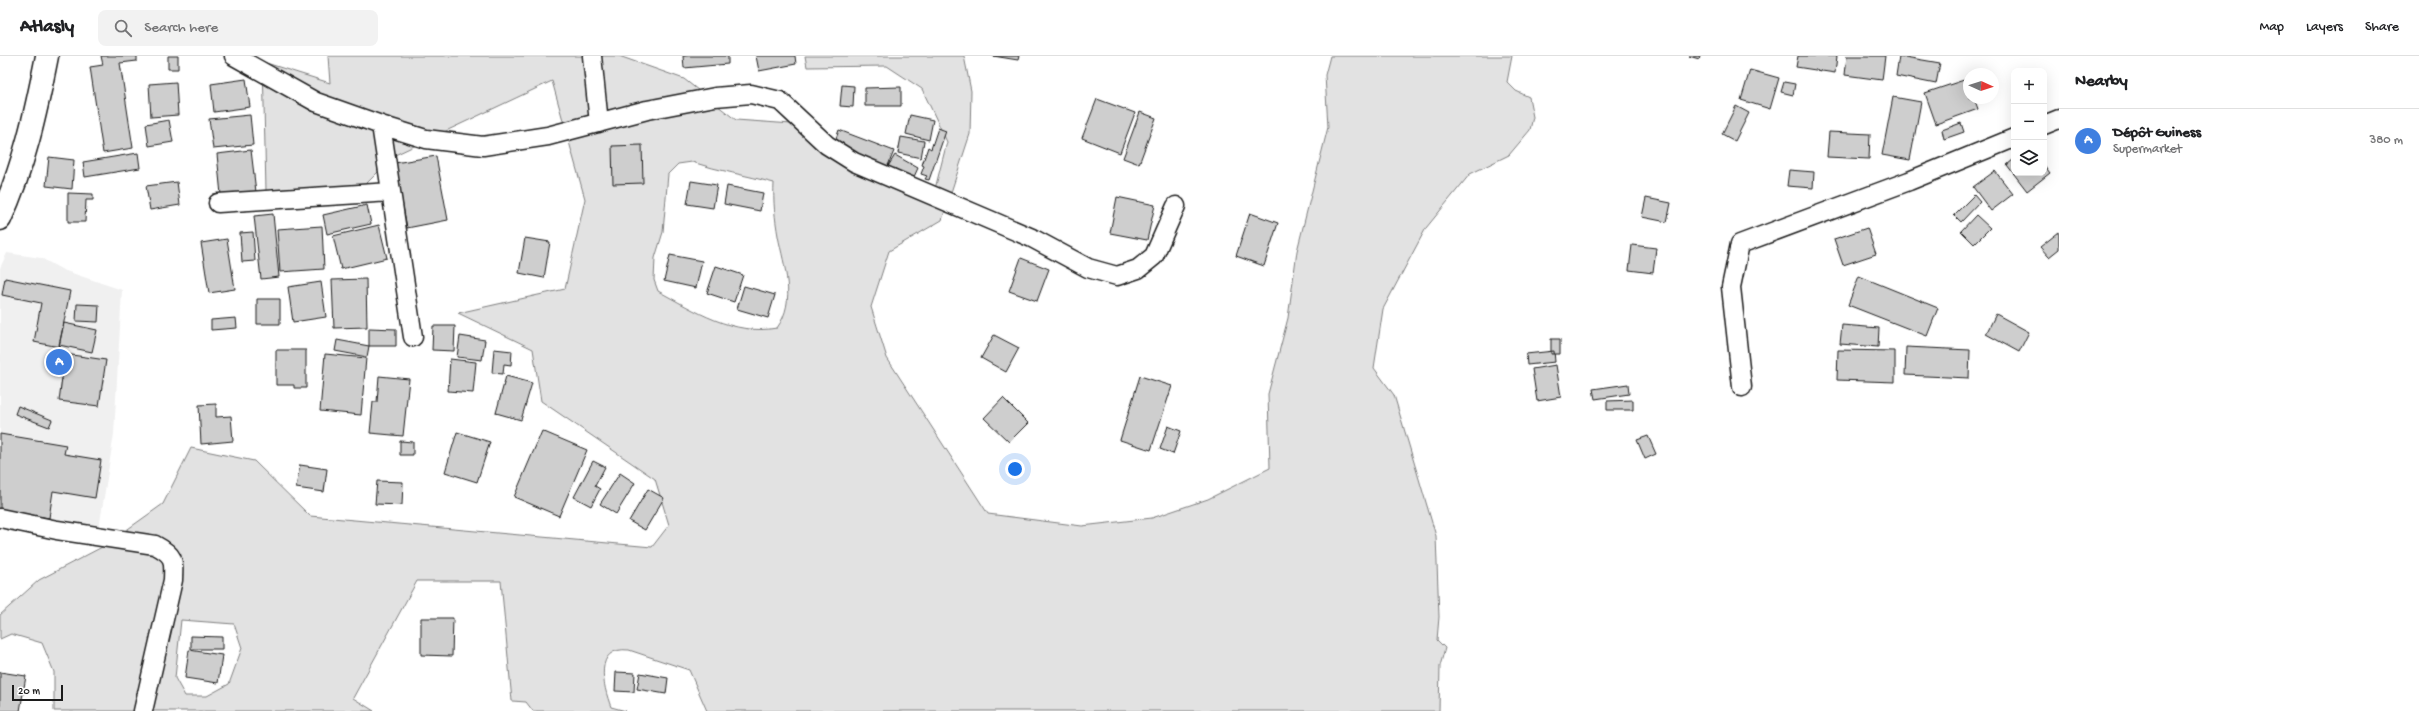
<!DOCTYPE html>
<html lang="en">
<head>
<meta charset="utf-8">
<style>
  :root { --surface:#fff; --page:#f2f2f2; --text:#202124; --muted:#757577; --line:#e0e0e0; --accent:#1f6fb2 }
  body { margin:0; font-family:"Gochi Hand",sans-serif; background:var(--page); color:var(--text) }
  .controls { position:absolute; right:12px; top:12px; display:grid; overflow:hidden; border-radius:8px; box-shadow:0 4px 16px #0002 }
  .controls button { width:36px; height:36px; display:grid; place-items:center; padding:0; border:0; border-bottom:1px solid var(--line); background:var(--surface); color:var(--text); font:20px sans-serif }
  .compass { position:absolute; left:1963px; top:12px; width:36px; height:36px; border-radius:50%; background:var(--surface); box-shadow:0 4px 16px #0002; rotate:93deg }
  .scale { position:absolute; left:12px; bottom:10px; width:51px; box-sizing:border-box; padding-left:4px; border:2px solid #1c1c1c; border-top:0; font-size:11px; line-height:14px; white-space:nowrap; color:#1c1c1c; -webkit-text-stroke:3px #fff; paint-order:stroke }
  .you { position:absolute; left:1015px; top:413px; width:14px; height:14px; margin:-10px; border:3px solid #fff; border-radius:50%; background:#1a73e8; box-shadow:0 0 0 6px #1a73e833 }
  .badge { display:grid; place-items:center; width:26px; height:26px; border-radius:50%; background:var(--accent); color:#fff; font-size:13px; font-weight:700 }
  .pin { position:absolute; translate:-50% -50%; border:2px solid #fff; box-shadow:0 1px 4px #0006 }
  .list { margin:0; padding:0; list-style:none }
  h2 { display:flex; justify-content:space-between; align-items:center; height:52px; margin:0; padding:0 16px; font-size:17px }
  h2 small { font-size:13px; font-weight:400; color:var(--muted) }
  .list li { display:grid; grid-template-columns:26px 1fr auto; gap:12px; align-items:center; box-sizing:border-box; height:64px; padding:0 16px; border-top:1px solid var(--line) }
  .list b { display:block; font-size:15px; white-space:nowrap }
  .list p { margin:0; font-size:13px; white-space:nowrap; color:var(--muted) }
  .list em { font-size:13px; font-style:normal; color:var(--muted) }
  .icon { flex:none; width:22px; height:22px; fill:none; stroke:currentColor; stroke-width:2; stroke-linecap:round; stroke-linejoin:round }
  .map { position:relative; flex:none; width:2059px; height:655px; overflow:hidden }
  header { display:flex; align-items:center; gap:24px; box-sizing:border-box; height:56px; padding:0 20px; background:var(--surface); border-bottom:1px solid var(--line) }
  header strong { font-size:19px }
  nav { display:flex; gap:22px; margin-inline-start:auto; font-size:14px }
  .search { width:280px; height:36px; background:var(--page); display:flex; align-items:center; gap:10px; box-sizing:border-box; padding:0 14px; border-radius:8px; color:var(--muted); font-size:15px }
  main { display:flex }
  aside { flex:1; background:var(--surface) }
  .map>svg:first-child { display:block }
  .built { fill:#f0f0f0 }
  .green { fill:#e2e2e2; stroke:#7f7f7f; fill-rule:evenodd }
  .building { fill:#cecece; stroke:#1c1c1c }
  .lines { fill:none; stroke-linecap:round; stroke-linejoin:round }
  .minor-casing { stroke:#1c1c1c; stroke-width:21 }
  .highway-casing { stroke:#1c1c1c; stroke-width:25 }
  .minor { stroke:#fff; stroke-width:18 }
  .highway { stroke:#fff; stroke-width:22 }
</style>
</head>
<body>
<header>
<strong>Atlasly</strong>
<div class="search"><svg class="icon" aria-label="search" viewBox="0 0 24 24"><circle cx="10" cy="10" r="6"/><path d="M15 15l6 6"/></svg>Search here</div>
<nav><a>Map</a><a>Layers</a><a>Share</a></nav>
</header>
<main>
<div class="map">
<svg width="2059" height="655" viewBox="0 0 2059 655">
  <rect width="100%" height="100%" fill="#fff"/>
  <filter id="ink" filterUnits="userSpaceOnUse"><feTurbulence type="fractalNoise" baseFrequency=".025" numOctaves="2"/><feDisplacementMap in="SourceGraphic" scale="8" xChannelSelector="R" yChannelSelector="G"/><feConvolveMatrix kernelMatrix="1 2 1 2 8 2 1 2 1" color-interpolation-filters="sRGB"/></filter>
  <g filter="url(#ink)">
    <path class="built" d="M 7,197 L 41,202 L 63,214 L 122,234 L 114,378 L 98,479 L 0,469 L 0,212 Z"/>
    <path class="green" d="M 328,0 L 619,0 L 684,23 L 736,64 L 792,68 L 935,133 L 947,86 L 922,33 L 887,10 L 807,11 L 805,0 L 964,0 L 971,35 L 970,78 L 942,164 L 889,195 L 871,251 L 887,302 L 988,458 L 1082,470 L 1152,462 L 1208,443 L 1270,412 L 1268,338 L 1288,262 L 1297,195 L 1328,71 L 1325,19 L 1330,0 L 1512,0 L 1507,26 L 1516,35 L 1529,41 L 1533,61 L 1530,74 L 1509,99 L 1470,118 L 1426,172 L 1383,253 L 1374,312 L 1394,339 L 1436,480 L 1439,561 L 1437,584 L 1445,592 L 1440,610 L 1439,655 L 707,655 L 689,614 L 629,594 C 593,590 603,630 611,651 L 626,655 L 533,655 L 526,646 L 512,645 L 501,525 L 417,525 L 353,642 L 374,655 L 54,655 L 54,616 L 42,587 L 11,578 L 0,583 L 0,559 L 39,524 L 104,490 L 163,448 L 191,392 L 254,405 L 310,460 L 652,491 L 669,469 L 655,423 L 541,345 L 533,293 L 458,257 L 565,233 L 585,143 L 552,25 L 395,99 L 363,131 L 266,135 L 263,6 L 330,27 ZM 692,106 C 719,115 746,119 774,127 C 773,145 775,163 778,180 C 784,211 797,244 777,272 C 733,280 695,255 658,235 L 654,224 L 655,202 L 663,176 L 668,118 L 678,108 ZM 181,564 L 234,568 L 242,592 L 229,628 L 207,640 L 185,640 L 175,622 Z"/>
    <path class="building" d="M 101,0 L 137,0 L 137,5 L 120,7 L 133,92 L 103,97 L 90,11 L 103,9 Z
      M 168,0 L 178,0 L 178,13 L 168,13 Z
      M 683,0 L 728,0 L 728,8 L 684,12 Z
      M 756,0 L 795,0 L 796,8 L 759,15 Z
      M 993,0 L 1019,0 L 1018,4 Z
      M 1689,0 L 1700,0 L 1699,3 Z
      M 1798,0 L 1837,0 L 1835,17 L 1796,11 Z
      M 1847,0 L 1885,0 L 1882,24 L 1845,19 Z
      M 1899,0 L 1940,7 L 1936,28 L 1896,20 Z
      M 1750,14 L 1779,22 L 1770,53 L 1741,44 Z
      M 246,23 L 250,51 L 214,56 L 211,28 Z
      M 1967,23 L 1969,42 L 1974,42 L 1978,53 L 1936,68 L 1925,37 Z
      M 176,26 L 178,59 L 151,61 L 149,28 Z
      M 1784,26 L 1795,28 L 1793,39 L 1781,36 Z
      M 842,29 L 854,30 L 853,51 L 840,50 Z
      M 901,31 L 901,50 L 865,50 L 865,32 Z
      M 1893,41 L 1921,46 L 1910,104 L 1882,99 Z
      M 1097,43 L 1135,57 L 1120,97 L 1082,82 Z
      M 1736,50 L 1749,57 L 1735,85 L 1722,78 Z
      M 1140,56 L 1156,62 L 1139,108 L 1123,102 Z
      M 250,59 L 253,89 L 213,93 L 209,63 Z
      M 910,59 L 933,64 L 929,84 L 906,78 Z
      M 169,64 L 173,86 L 149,90 L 146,68 Z
      M 1961,67 L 1964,76 L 1944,83 L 1942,74 Z
      M 938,72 L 946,75 L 929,124 L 925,123 L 927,120 L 921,118 L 924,110 L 922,109 L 928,91 L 931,93 Z
      M 839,74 L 894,95 L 887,112 L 833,91 Z
      M 1829,76 L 1870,78 L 1869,103 L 1827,101 Z
      M 901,81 L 924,85 L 921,102 L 898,97 Z
      M 642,89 L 643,127 L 613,128 L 612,90 Z
      M 251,94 L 256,136 L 221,139 L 217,98 Z
      M 138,97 L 140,112 L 85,121 L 83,106 Z
      M 895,99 L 918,112 L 913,123 L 894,112 L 892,115 L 887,112 Z
      M 436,100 L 448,164 L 407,172 L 395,107 Z
      M 49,101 L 74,104 L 72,133 L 46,130 Z
      M 2014,103 L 2014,117 L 2044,117 L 2044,109 L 2050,117 L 2027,135 L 2007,109 Z
      M 1789,114 L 1814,116 L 1813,132 L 1787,130 Z
      M 1995,115 L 2013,138 L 1991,155 L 1973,131 Z
      M 691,125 L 717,129 L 713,152 L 687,148 Z
      M 177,126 L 180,149 L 150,154 L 146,130 Z
      M 727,130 L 763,137 L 760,155 L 724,148 Z
      M 68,137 L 93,138 L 93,144 L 86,144 L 85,166 L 68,166 Z
      M 1974,139 L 1980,146 L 1961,166 L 1954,159 Z
      M 1117,141 L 1155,149 L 1147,184 L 1110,177 Z
      M 1646,142 L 1671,147 L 1667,166 L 1642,161 Z
      M 367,149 L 371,168 L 327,178 L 323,159 Z
      M 1250,157 L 1278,167 L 1264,210 L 1236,200 Z
      M 273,158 L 279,221 L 261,223 L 254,160 Z
      M 1976,159 L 1990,172 L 1974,188 L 1961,175 Z
      M 379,169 L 387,202 L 341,213 L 333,180 Z
      M 322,170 L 324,213 L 280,216 L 277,173 Z
      M 1867,172 L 1876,198 L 1843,209 L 1834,183 Z
      M 253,176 L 255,205 L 242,206 L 240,177 Z
      M 2059,176 L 2059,193 L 2049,201 L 2040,191 Z
      M 525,182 L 550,186 L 544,222 L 519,217 Z
      M 227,183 L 235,233 L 209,237 L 201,187 Z
      M 1632,189 L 1656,192 L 1653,217 L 1629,214 Z
      M 670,199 L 702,205 L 696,232 L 664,225 Z
      M 1021,202 L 1049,213 L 1037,245 L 1009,235 Z
      M 716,210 L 743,219 L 734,246 L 707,237 Z
      M 1859,220 L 1938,252 L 1927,280 L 1848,249 Z
      M 5,222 L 70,235 L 59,291 L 34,286 L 41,247 L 2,239 Z
      M 366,223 L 367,271 L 334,272 L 332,224 Z
      M 321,226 L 326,261 L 293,266 L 288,231 Z
      M 744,230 L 775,239 L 768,262 L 737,253 Z
      M 257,243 L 280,243 L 280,268 L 257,268 Z
      M 77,248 L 99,249 L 98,266 L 76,265 Z
      M 1996,258 L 2029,276 L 2019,296 L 1986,278 Z
      M 236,262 L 237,272 L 211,274 L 211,264 Z
      M 64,267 L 97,274 L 92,296 L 59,289 Z
      M 1842,269 L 1879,272 L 1878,291 L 1840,288 Z
      M 433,270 L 455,270 L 454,295 L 432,294 Z
      M 369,272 L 396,273 L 396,290 L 369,290 Z
      M 994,279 L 1019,292 L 1006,316 L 981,302 Z
      M 460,280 L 485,284 L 482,304 L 457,301 Z
      M 1551,283 L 1560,283 L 1560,298 L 1551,298 Z
      M 337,284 L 369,290 L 367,301 L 335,295 Z
      M 1906,291 L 1970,294 L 1969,322 L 1905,319 Z
      M 494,293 L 512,295 L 511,309 L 504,308 L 503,318 L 492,317 Z
      M 276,294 L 306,294 L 306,332 L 294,332 L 294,329 L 276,329 Z
      M 1838,294 L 1895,295 L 1895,326 L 1837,324 Z
      M 1554,295 L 1555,306 L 1527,309 L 1526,298 Z
      M 65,298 L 106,304 L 99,350 L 59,345 Z
      M 325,298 L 366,302 L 361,359 L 320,355 Z
      M 450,303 L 476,306 L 473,337 L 448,335 Z
      M 1556,309 L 1561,341 L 1537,345 L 1532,313 Z
      M 379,320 L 409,323 L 403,380 L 370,377 L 373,346 L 377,346 Z
      M 506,320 L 532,327 L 521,364 L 496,357 Z
      M 1140,320 L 1172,330 L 1151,394 L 1120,384 Z
      M 1628,328 L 1629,338 L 1595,343 L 1593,333 Z
      M 1003,342 L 1028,367 L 1009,386 L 984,362 Z
      M 1633,344 L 1633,354 L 1607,354 L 1607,345 Z
      M 216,348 L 216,361 L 231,360 L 233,385 L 201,388 L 199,349 Z
      M 18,350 L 52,364 L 49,371 L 15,358 Z
      M 1168,370 L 1181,375 L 1173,398 L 1160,393 Z
      M 542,375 L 587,394 L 559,460 L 514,441 Z
      M 457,376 L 490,386 L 477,426 L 445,416 Z
      M 0,378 L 66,389 L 64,398 L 101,404 L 95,442 L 53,435 L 49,462 L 0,454 Z
      M 1648,380 L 1656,398 L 1645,403 L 1637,384 Z
      M 400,385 L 413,386 L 413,399 L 400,399 Z
      M 593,405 L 605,411 L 595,430 L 600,433 L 591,450 L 574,441 Z
      M 300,409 L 327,413 L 324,436 L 296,432 Z
      M 620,417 L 635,427 L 616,458 L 600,448 Z
      M 377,425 L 403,426 L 402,449 L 375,448 Z
      M 648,433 L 664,442 L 645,474 L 629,465 Z
      M 421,562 L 453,562 L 452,600 L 421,599 Z
      M 191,580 L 222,581 L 222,593 L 191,593 Z
      M 189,594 L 222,599 L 218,627 L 185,622 Z
      M 0,616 L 26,620 L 20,655 L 0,655 Z
      M 616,616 L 635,617 L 634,636 L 615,635 Z
      M 640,617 L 668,622 L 666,638 L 637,633 Z"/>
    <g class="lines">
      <defs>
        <path id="minor" d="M 234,0 L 316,46 L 381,69 L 413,281
          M 592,0 L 599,67
          M 381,69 L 426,83 L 483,90 L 548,80 L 647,54 L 715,41 L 751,38 L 780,45 L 827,89 L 854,106 L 1032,182 L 1088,212 L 1117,220 L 1138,213 L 1154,200 L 1176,150
          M 2044,69 L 2059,63
          M 218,147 L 391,136
          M 1742,331 L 1731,231 L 1740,188 L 1909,125 L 2014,82
          M 0,462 L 57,474 L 155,489 C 174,499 174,503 173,524 L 143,655"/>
        <path id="highway" d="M 0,163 C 24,111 36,56 47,0"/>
      </defs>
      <use href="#minor" class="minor-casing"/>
      <use href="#highway" class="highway-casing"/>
      <use href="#minor" class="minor"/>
      <use href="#highway" class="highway"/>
    </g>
  </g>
</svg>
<div class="controls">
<button>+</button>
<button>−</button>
<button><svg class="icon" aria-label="layers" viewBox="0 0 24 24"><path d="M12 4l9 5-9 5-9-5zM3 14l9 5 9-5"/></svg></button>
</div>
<svg class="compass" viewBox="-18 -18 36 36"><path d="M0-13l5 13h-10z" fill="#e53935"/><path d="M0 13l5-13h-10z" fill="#757577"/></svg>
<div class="scale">20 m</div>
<div class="you"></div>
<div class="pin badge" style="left:59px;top:306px;background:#3f7fe0">A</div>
</div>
<aside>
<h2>Nearby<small></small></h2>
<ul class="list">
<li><span class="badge" style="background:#3f7fe0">A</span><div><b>Dépôt Guiness</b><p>Supermarket</p></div><em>380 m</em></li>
</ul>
</aside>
</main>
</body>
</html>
